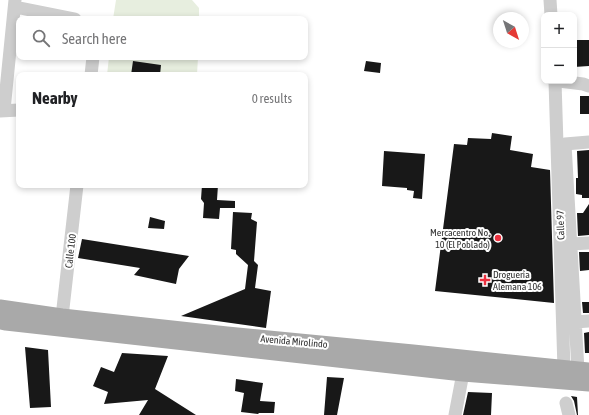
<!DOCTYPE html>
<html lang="en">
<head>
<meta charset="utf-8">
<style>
  :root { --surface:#fff; --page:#f6f6f6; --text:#202124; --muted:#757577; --line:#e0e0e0 }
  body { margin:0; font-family:"Asap Condensed",sans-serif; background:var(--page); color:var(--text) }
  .controls { position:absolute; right:12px; top:12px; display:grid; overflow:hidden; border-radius:8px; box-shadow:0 2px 6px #0003 }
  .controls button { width:36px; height:36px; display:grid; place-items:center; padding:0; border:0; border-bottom:1px solid var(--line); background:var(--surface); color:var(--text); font:20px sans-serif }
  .compass { position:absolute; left:493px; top:12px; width:36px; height:36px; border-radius:50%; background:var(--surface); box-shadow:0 2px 6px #0003; rotate:141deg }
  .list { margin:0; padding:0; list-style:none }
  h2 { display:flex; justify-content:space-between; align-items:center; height:52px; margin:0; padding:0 16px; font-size:17px }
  h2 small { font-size:13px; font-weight:400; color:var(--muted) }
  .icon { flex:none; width:22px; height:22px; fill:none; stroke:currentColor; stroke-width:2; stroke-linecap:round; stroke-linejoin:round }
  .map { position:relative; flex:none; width:589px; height:415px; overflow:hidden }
  .search { position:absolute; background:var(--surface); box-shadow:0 2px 6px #0003; left:16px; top:16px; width:292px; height:44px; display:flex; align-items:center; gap:10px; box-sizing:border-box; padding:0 14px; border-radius:8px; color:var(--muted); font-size:15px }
  .panel { position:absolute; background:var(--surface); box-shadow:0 2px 6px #0003; left:16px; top:72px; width:292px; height:116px; border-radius:8px }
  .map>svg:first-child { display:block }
  .green { fill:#e7eedf }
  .building { fill:#181818 }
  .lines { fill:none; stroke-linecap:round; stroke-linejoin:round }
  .minor { stroke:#cecece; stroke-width:13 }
  .major { stroke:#a9a9a9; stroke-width:17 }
  .poi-dot { fill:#eb313f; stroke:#fff; stroke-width:1.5 }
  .labels { text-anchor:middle; stroke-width:4; stroke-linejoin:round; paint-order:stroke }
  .street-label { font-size:10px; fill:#313131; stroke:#fff }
  .poi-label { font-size:10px; fill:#313131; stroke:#fff; text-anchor:end }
</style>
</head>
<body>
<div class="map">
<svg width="589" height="415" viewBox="0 0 589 415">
  <rect width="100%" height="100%" fill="#fff"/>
  <path class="green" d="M 116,0 L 192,0 L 199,8 L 199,19 L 113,19 Z
    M 109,57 L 198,57 L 197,75 L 107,75 Z"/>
  <path class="building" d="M 574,40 L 589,40 L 589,66 L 574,67 Z
    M 133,61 L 161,65 L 160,75 L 131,75 Z
    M 366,61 L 381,63 L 380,73 L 364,71 Z
    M 580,96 L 589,96 L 589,114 L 580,114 Z
    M 492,133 L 512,136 L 510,150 L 533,154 L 531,167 L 550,170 L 554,303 L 435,291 L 454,144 L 467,145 L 468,138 L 491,139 Z
    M 589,150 L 589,198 L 582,198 L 582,195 L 576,194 L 576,178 L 578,178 L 577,151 Z
    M 384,151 L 425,154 L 422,199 L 413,198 L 414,191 L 407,190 L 407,188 L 382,186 Z
    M 202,185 L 218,185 L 217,200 L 235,201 L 235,208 L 220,208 L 219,219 L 203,218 L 204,203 L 201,199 Z
    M 589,204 L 589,235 L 578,236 L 577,213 L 583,213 Z
    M 233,212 L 252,213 L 251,219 L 257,222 L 254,261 L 258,265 L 255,288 L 271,291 L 266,328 L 181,316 L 245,289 L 248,265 L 236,254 L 236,250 L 231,249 Z
    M 150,217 L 165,221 L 164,229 L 148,228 Z
    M 82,239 L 189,256 L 179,269 L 176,284 L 134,275 L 140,268 L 78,258 Z
    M 579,252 L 589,252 L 589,270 L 580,271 Z
    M 582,302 L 589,302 L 589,313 L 583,313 Z
    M 589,332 L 589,353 L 585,353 L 584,333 Z
    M 25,347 L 48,350 L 51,407 L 30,408 Z
    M 122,353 L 168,356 L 155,389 L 196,415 L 139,415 L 148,400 L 104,404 L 108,392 L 93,386 L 101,367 L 114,372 Z
    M 327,377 L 344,378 L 337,415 L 324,415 Z
    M 236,379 L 263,383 L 260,401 L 275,402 L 274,413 L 259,413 L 258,414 L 241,412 L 244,393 L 235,391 Z
    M 468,392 L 492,393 L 491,415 L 463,415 Z
    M 571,396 L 577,397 L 578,415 L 577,415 L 574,401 Z"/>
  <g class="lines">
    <path class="minor" d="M 550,0 L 551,15
      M 15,7 L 75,19
      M 91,75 L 93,57
      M 555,81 L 564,369
      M 559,81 L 583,84 L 589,86
      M 4,110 L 15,0
      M 0,111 L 19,110
      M 571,244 L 589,243
      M 62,317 L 77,185
      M 575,322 L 589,321
      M 578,370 L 565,144 L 589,142
      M 566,403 L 569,415
      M 455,415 L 463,373"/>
    <path class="major" d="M 0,308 L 62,317 L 227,335 L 413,353 L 589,371
      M 0,321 L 6,322 L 463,373 L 589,383"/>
  </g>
  <g class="poi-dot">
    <circle cx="498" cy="238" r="4"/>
    <path d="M483 274h4v4h4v4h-4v4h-4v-4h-4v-4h4z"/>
  </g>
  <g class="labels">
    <g class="street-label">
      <text transform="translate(560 225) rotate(-92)" y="4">Calle 97</text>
      <text transform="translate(70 251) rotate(-83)" y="4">Calle 100</text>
      <text transform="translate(294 341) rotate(5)" y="4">Avenida Mirolindo</text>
    </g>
    <g class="poi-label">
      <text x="490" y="236">Mercacentro No.<tspan x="490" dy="12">10 (El Poblado)</tspan></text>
      <text x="493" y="278" text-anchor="start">Droguería<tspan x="493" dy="12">Alemana 106</tspan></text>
    </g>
  </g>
</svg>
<div class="controls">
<button>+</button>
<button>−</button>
</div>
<svg class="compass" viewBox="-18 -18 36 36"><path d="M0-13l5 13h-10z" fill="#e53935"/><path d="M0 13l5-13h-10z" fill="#757577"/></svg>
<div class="search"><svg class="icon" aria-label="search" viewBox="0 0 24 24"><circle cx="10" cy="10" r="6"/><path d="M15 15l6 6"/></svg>Search here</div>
<section class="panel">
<h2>Nearby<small>0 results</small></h2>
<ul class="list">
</ul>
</section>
</div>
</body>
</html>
